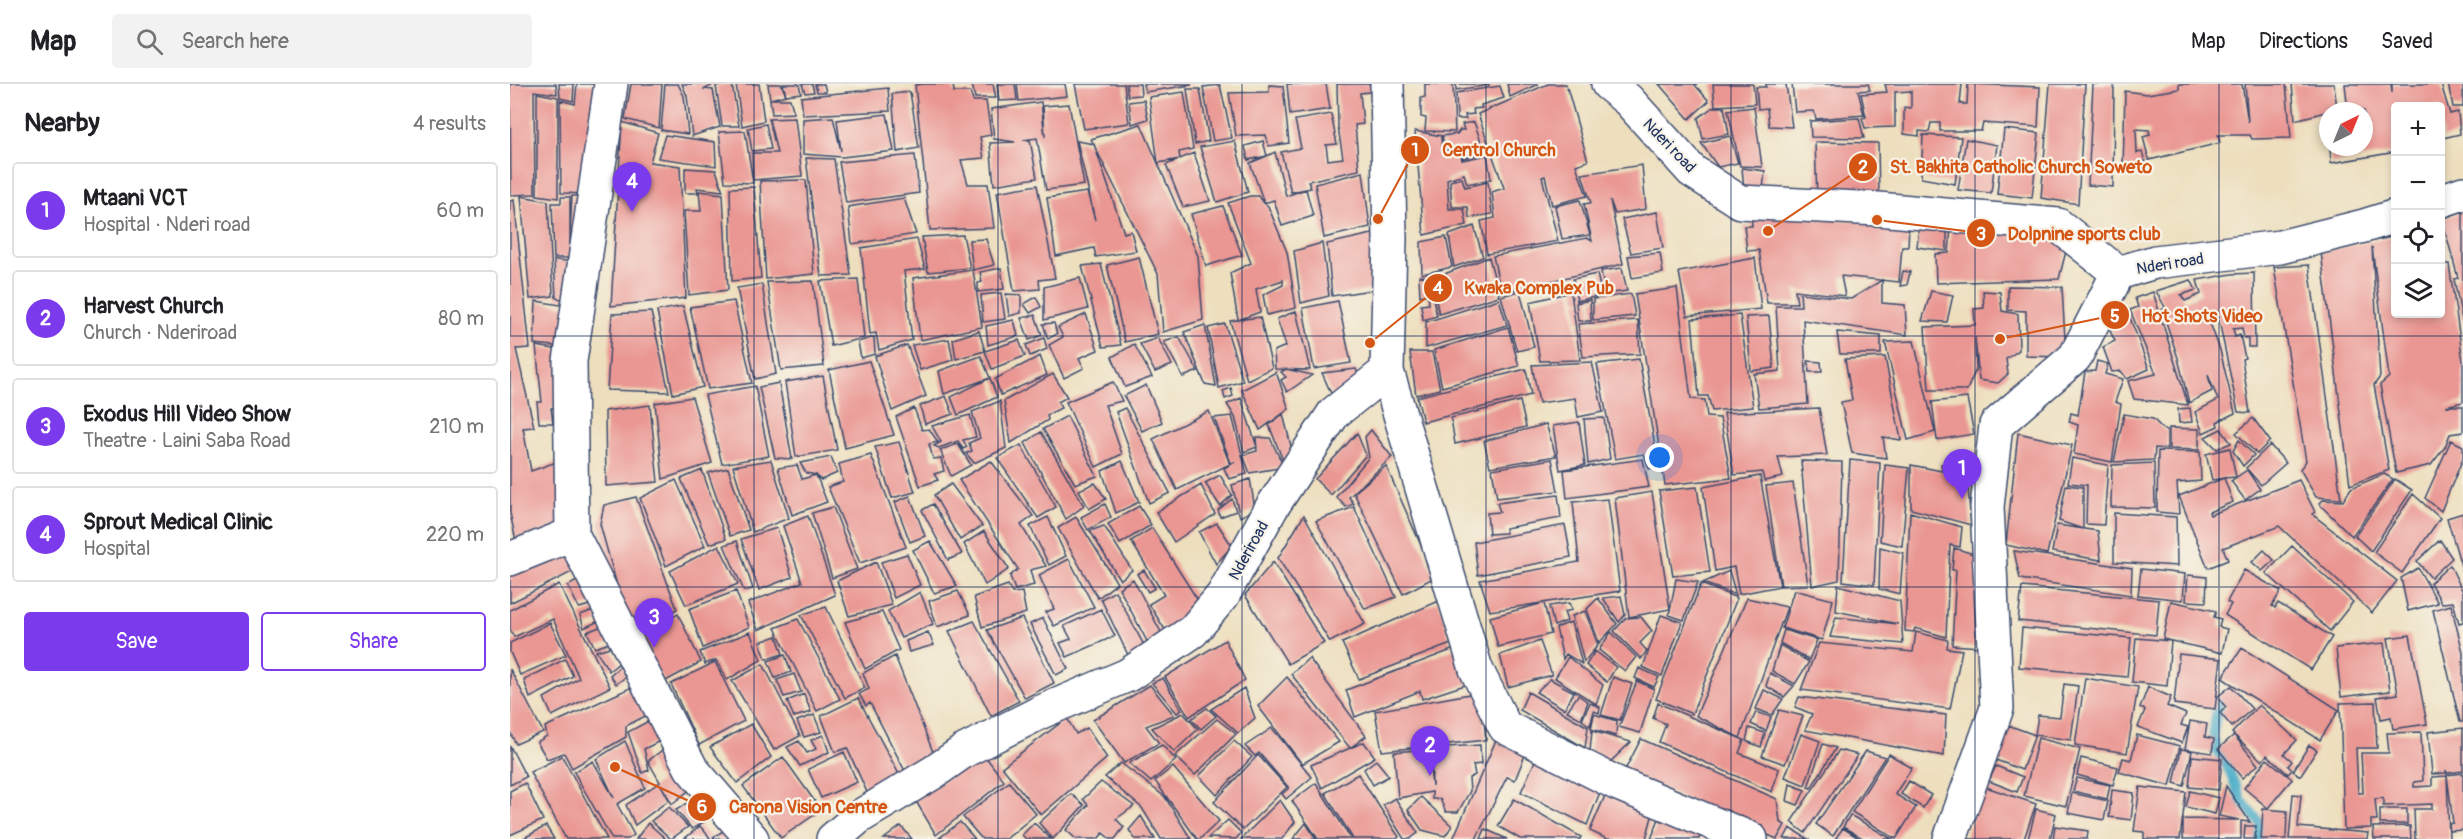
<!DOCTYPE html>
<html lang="en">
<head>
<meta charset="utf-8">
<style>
  :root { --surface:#fff; --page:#f2f2f2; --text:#202124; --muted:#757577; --line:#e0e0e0; --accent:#7c3aed }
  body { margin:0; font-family:Pangolin,sans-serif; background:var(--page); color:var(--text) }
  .controls { position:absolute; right:18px; top:18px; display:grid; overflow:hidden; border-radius:6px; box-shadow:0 3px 9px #0003 }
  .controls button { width:54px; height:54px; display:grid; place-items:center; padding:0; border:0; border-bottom:2px solid var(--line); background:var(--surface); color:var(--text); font:30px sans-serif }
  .compass { position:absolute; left:1809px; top:18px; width:54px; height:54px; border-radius:50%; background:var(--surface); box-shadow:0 3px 9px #0003; rotate:43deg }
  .you { position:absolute; left:1150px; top:374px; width:21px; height:21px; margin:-15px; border:4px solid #fff; border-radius:50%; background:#1a73e8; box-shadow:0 0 0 9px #1a73e833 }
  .badge { display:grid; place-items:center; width:39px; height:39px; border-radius:50%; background:var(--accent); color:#fff; font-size:20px; font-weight:700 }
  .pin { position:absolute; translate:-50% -50px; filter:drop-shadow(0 2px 3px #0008) }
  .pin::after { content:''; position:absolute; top:32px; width:21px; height:18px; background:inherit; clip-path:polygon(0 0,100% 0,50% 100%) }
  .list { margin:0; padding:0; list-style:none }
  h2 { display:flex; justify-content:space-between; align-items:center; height:78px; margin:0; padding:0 24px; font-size:26px }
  h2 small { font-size:20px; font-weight:400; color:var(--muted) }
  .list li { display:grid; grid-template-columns:39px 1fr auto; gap:18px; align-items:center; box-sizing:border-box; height:96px; margin:0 12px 12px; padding:0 12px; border:2px solid var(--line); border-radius:6px }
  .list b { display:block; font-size:22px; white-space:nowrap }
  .list p { margin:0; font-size:20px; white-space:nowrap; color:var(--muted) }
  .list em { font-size:20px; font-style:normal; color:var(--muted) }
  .actions { display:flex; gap:12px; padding:18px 24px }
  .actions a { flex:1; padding:14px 0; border:2px solid var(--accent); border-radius:6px; text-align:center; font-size:21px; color:var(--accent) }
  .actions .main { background:var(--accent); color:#fff }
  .icon { flex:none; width:33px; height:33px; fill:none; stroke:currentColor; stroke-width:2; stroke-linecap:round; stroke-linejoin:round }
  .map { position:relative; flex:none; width:1953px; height:755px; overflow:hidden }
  header { display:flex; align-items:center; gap:36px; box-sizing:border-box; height:84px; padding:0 30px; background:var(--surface); border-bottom:2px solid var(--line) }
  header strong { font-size:28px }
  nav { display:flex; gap:33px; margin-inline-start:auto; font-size:21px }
  .search { width:420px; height:54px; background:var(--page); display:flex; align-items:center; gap:15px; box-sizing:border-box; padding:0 21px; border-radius:6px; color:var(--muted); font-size:22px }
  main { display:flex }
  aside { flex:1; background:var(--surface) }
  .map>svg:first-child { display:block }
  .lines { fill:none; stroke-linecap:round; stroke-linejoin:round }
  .stream { stroke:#49acc8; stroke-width:10 }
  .building { fill:#ea9692 }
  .minor-casing { stroke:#3a496c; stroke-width:36 }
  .minor { stroke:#fff; stroke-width:33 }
  .grid { fill:none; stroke:#1b2f5e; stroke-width:1.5; stroke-opacity:0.55 }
  .labels { text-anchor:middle; stroke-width:4.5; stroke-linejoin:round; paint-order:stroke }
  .street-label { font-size:16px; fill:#1b2f5e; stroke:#f7f3e8 }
  .leader { fill:none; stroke:#d45514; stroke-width:2 }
  .callout-dot { fill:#d45514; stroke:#f7f3e8; stroke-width:2 }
  .mark-label { font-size:18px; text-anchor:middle; font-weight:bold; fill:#fff }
  .callout-label { font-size:18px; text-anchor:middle; font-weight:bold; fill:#d45514; stroke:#f7f3e8; stroke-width:4.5; stroke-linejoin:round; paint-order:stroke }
</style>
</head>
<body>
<header>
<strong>Map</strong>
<div class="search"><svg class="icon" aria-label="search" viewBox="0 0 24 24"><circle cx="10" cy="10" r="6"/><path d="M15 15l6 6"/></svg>Search here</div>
<nav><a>Map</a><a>Directions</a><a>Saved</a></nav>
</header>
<main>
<aside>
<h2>Nearby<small>4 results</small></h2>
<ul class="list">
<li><span class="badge">1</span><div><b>Mtaani VCT</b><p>Hospital · Nderi road</p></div><em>60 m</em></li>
<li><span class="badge">2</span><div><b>Harvest Church</b><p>Church · Nderiroad</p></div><em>80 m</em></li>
<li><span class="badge">3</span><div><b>Exodus Hill Video Show</b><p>Theatre · Laini Saba Road</p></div><em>210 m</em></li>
<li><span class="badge">4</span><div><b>Sprout Medical Clinic</b><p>Hospital</p></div><em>220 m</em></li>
</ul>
<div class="actions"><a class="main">Save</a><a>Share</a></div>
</aside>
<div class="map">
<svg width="1953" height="755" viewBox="0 0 1953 755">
  <rect width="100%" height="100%" fill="#f7f3e8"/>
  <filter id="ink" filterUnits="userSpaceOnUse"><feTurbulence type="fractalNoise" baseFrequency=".0167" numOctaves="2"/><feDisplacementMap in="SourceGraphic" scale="12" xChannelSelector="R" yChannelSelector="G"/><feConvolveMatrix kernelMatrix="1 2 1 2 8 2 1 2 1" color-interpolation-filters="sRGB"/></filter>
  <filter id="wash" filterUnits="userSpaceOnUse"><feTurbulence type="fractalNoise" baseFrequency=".008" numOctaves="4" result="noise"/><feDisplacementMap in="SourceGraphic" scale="24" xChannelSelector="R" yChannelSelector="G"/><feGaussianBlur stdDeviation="1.35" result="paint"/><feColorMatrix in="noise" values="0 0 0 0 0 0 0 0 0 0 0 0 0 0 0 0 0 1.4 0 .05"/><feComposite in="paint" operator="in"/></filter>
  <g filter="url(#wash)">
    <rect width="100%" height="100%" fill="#eddfbe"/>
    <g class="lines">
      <path class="stream" d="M 1708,620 L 1703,650 L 1706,665 L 1717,682 L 1732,717 L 1751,740 L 1750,755"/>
    </g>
    <g id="blocks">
      <path class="building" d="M 0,0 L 46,0 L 47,10 L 24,7 L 25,110 L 1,111 Z
        M 49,0 L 64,0 L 63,17 L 50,14 Z
        M 67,0 L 91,0 L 79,110 L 51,109 L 50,16 L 65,20 Z
        M 121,0 L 152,0 L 149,44 L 115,35 Z
        M 155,0 L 168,0 L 174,12 L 178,50 L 151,46 Z
        M 172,0 L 205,0 L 195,5 L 203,6 L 210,43 L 182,52 L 177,12 Z
        M 213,0 L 222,0 L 229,42 L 212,42 L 206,2 Z
        M 226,0 L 249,0 L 254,37 L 232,42 Z
        M 258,0 L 271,0 L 276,11 L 261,15 L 280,15 L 284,29 L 262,30 Z
        M 273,0 L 289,0 L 291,9 L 276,11 Z
        M 292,0 L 302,0 L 304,8 L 295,9 Z
        M 305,0 L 314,0 L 316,8 L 307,8 Z
        M 413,0 L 443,0 L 444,8 L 460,8 L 463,17 L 476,17 L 481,51 L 470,53 L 474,74 L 451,76 L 458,100 L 478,100 L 484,144 L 420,146 L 405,1 Z
        M 462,0 L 483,0 L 486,14 L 465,14 Z
        M 487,0 L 505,0 L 507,16 L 489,17 Z
        M 507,0 L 555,0 L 557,12 L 509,17 Z
        M 565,0 L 614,0 L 619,39 L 574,45 Z
        M 616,0 L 630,0 L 631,11 L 618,12 Z
        M 633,0 L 681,0 L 681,1 L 635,8 Z
        M 777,0 L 816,0 L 820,25 L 780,31 Z
        M 827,0 L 867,0 L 868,7 L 850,9 L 853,40 L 845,41 L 849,86 L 798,97 L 801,104 L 781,108 L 771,68 L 791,64 L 785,36 L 821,30 L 827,60 L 816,61 L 818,76 L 833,74 L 828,43 Z
        M 915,0 L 943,0 L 945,48 L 915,47 L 916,34 L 911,33 L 911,14 L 915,13 Z
        M 946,0 L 979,0 L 979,1 L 946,6 Z
        M 997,0 L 1028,0 L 1000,13 Z
        M 1038,0 L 1056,0 L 1078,77 L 1066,81 L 1077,112 L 1042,121 L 1035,92 L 1032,93 L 1048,157 L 977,170 L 971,137 L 985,134 L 982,108 L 994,104 L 968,30 Z
        M 1149,0 L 1187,0 L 1185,1 L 1199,17 L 1179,35 Z
        M 1203,0 L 1243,0 L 1245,20 L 1205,22 Z
        M 1256,0 L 1276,0 L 1282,43 L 1259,42 L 1257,24 L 1248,25 L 1246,3 L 1256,3 Z
        M 1282,0 L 1358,0 L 1360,6 L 1348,7 L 1354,31 L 1306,35 L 1304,27 L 1285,28 Z
        M 1375,0 L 1452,0 L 1450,20 L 1457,20 L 1458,0 L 1530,3 L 1528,43 L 1473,39 L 1471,47 L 1430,47 L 1430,39 L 1421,39 L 1419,48 L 1409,47 L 1409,52 L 1394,50 L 1394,23 L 1401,24 L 1401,7 L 1385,8 L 1385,43 L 1355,44 L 1352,34 L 1356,33 L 1351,10 L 1377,8 Z
        M 1540,0 L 1575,0 L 1568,120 L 1531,114 Z
        M 1583,0 L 1604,0 L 1603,103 L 1578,101 Z
        M 1669,0 L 1732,0 L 1738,38 L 1735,0 L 1776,0 L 1781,54 L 1742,55 L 1740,51 L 1708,51 L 1710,59 L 1639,76 L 1633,53 L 1640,51 L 1639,46 L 1626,45 L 1627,69 L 1632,68 L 1636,80 L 1613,86 L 1615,7 L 1637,10 L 1669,5 Z
        M 1782,0 L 1824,0 L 1827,25 L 1785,36 Z
        M 1835,0 L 1881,0 L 1882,9 L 1882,0 L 1931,0 L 1940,30 L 1948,28 L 1950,50 L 1933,54 L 1930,22 L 1886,22 L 1886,68 L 1821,79 L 1820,63 L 1854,63 L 1854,27 L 1838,27 Z
        M 1938,0 L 1953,0 L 1953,23 L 1943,23 Z
        M 710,1 L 722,54 L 703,57 L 693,3 Z
        M 759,1 L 773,2 L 779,59 L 759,62 L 756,51 L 726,52 L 719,9 L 759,8 Z
        M 990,2 L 994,14 L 971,21 L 972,24 L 963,25 L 964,30 L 955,31 L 956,35 L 947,35 L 946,9 Z
        M 378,4 L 380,27 L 293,31 L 291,13 Z
        M 677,5 L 690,5 L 699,57 L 685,60 Z
        M 400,8 L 409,64 L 387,68 L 382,10 Z
        M 674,8 L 683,65 L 669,68 L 670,75 L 684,69 L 700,117 L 673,123 L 656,81 L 670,75 L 648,79 L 639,13 Z
        M 27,9 L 48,13 L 48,114 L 27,111 Z
        M 634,16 L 638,35 L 622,40 L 619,18 Z
        M 531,18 L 535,53 L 533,22 L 559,20 L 574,101 L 536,106 L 527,54 L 513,56 L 520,56 L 527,94 L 484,101 L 480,59 L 505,58 L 484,55 L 481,25 Z
        M 1203,23 L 1214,23 L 1219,50 L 1193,55 L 1188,34 Z
        M 1244,23 L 1252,83 L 1230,82 L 1218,26 Z
        M 377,30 L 384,67 L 332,73 L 293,70 L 293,35 L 323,33 L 331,67 L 327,36 Z
        M 285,34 L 292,92 L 243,96 L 242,69 L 267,69 L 259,35 Z
        M 1349,34 L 1354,54 L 1301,53 L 1300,37 Z
        M 112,38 L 148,49 L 140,78 L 170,82 L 176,214 L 101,222 Z
        M 964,38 L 973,63 L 967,65 L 969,70 L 953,74 L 951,63 L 935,66 L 932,52 L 947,50 L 950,46 L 954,46 L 952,40 Z
        M 256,40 L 261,65 L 242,67 L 238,44 Z
        M 631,40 L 688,172 L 693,236 L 653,248 L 648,190 L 581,55 Z
        M 1494,45 L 1529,49 L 1522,114 L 1487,110 Z
        M 235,47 L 243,99 L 215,98 L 209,48 Z
        M 905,47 L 931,52 L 932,67 L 950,65 L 952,76 L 977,71 L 981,95 L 957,100 L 954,90 L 937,95 L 939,125 L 954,125 L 957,141 L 914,151 Z
        M 155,51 L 205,58 L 206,82 L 148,74 Z
        M 1413,51 L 1451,53 L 1445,100 L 1411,94 Z
        M 1220,52 L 1228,79 L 1208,83 L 1191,59 Z
        M 1456,55 L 1487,61 L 1481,109 L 1448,106 Z
        M 567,57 L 584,60 L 614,149 L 621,147 L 626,167 L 586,173 L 584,164 L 546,172 L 537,114 L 577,108 L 585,136 Z
        M 725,57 L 738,108 L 707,118 L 690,63 Z
        M 753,57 L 757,72 L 765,68 L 776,112 L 796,105 L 803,132 L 772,142 L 764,116 L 754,119 L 758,122 L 777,168 L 786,224 L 757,231 L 753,211 L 773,201 L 773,196 L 746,205 L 750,228 L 728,236 L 720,189 L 741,179 L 718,119 L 740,112 L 748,112 L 754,119 L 740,79 L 757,72 L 738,76 L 735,62 Z
        M 1305,58 L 1368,59 L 1369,113 L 1307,113 Z
        M 405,71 L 409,109 L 336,119 L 329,78 Z
        M 296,74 L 324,75 L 341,191 L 311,192 Z
        M 1132,81 L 1136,125 L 1105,130 L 1100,116 L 1113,180 L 991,209 L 983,172 L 1077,154 L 1082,157 L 1074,120 L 1081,119 L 1072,90 Z
        M 175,84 L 206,86 L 213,107 L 187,104 L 188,109 L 175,109 Z
        M 1232,84 L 1255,87 L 1253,105 L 1234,105 Z
        M 853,88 L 860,143 L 814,154 L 805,100 Z
        M 952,94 L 955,103 L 978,98 L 982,130 L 959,134 L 958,123 L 942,123 L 940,97 Z
        M 296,96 L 304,190 L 256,195 L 250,97 Z
        M 527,101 L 545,194 L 529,196 L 530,205 L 504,207 L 487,108 Z
        M 244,103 L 251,194 L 222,197 L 220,104 Z
        M 189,107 L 213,110 L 218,206 L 179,211 L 174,127 L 191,127 Z
        M 11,112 L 38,117 L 43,212 L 20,215 Z
        M 62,112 L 79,112 L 60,175 L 60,149 Z
        M 51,113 L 60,113 L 60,174 L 44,174 L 42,119 L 51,119 Z
        M 394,114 L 406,150 L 342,160 L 338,123 Z
        M 4,116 L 20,264 L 6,265 L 24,343 L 13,344 L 21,387 L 49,377 L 52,441 L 6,457 L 0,429 L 0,117 Z
        M 1070,116 L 1080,151 L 1052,155 L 1045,122 Z
        M 713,122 L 732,171 L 696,182 L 681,130 Z
        M 1953,127 L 1953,236 L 1952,236 L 1944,195 L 1948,194 L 1932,135 Z
        M 1147,128 L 1153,164 L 1121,169 L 1112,135 Z
        M 1241,130 L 1399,141 L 1398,163 L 1392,163 L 1389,198 L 1331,192 L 1335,212 L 1285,206 L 1287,219 L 1257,219 L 1249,166 L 1237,167 L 1234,142 L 1242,142 Z
        M 1409,141 L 1437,144 L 1437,167 L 1407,163 Z
        M 964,142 L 973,173 L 944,183 L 939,151 Z
        M 1441,142 L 1559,155 L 1549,195 L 1426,199 L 1425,170 L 1439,169 Z
        M 871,148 L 868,205 L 822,212 L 817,160 Z
        M 453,151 L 460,184 L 418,188 L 412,153 Z
        M 1886,152 L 1886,230 L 1930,230 L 1930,180 L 1939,180 L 1953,277 L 1953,318 L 1936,322 L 1953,322 L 1953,348 L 1940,350 L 1935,363 L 1921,381 L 1886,389 L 1870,301 L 1879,293 L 1862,163 L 1870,293 L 1864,301 L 1879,386 L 1840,401 L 1811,168 Z
        M 936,153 L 942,183 L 912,190 L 911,158 Z
        M 407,155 L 415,185 L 394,187 L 402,256 L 369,266 L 366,249 L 360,250 L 351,164 Z
        M 476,155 L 484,181 L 463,186 L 459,156 Z
        M 812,159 L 819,212 L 791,219 L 784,167 Z
        M 1150,169 L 1153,189 L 1122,194 L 1118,172 Z
        M 629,173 L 648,250 L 615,258 L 597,181 Z
        M 979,173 L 989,212 L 929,230 L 921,195 Z
        M 1245,174 L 1251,225 L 1177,232 L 1169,188 Z
        M 44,176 L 71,178 L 66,218 L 46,214 Z
        M 591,180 L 611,261 L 593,263 L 572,182 Z
        M 1799,181 L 1831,415 L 1806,413 L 1790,385 L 1796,377 L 1764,183 Z
        M 491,184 L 494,205 L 468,208 L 468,199 L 472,198 L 470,188 Z
        M 1112,184 L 1117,207 L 1095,210 L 1091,187 Z
        M 463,186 L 472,243 L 410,256 L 403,194 Z
        M 1393,187 L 1400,188 L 1397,201 L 1390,202 Z
        M 1744,189 L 1745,263 L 1738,263 L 1738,254 L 1734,254 L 1732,244 L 1723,245 L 1725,253 L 1730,251 L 1735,274 L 1732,275 L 1740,329 L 1728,328 L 1707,227 L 1697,231 L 1710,266 L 1725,329 L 1707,338 L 1708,342 L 1693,349 L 1685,328 L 1708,316 L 1698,291 L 1702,307 L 1679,319 L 1668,274 L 1652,226 L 1655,223 L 1646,207 L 1681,196 L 1686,206 L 1671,211 L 1675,217 L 1691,210 L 1687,196 L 1722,190 Z
        M 1087,190 L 1092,211 L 1067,217 L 1063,195 Z
        M 909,192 L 918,193 L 927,232 L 913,236 L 911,221 L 919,220 L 918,210 L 910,212 Z
        M 570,194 L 578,225 L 534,236 L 534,203 Z
        M 348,195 L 354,254 L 321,262 L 310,197 Z
        M 1372,196 L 1372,219 L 1395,221 L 1397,251 L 1293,236 L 1298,320 L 1249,324 L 1244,290 L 1270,287 L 1266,222 L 1291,222 L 1290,209 L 1341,215 Z
        M 303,197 L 314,282 L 271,286 L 257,198 Z
        M 252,200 L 266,290 L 245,295 L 227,204 Z
        M 1498,202 L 1552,203 L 1556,273 L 1516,272 L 1516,227 L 1498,226 Z
        M 1167,204 L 1181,315 L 1195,316 L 1197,333 L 1210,334 L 1221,394 L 1155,401 L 1125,210 Z
        M 1010,207 L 1024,263 L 1007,267 L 991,212 Z
        M 1421,207 L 1443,211 L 1437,238 L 1412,237 Z
        M 1473,207 L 1490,208 L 1492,227 L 1508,230 L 1509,266 L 1496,275 L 1498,290 L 1488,299 L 1469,296 L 1465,253 L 1466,285 L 1457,306 L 1419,306 L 1415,243 L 1465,241 L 1464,225 L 1474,224 Z
        M 1061,208 L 1070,276 L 1030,277 L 1020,218 Z
        M 1643,208 L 1678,321 L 1624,315 L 1618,297 L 1646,290 L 1620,226 L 1628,223 L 1625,214 Z
        M 491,209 L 495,235 L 473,238 L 471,211 Z
        M 496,210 L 511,211 L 511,229 L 499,232 Z
        M 1121,210 L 1125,232 L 1083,236 L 1083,215 Z
        M 526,213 L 531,223 L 520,229 L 514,220 Z
        M 989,215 L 997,241 L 916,264 L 916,238 Z
        M 1080,216 L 1081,237 L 1068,237 L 1066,219 Z
        M 26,217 L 63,223 L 54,263 L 24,260 Z
        M 224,217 L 242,299 L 198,305 L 180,223 Z
        M 828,217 L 841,279 L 804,285 L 793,224 Z
        M 173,222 L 193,303 L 163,310 L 147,227 Z
        M 786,227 L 800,286 L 765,285 L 764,267 L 776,262 L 767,235 Z
        M 141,228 L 159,308 L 97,306 L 102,230 Z
        M 576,230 L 588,266 L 569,274 L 574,284 L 554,294 L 539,261 L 553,253 L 548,243 Z
        M 525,231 L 532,251 L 519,256 L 511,234 Z
        M 1230,231 L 1243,323 L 1202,327 L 1198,312 L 1189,312 L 1182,235 Z
        M 1619,231 L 1639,285 L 1617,295 L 1611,287 L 1602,288 L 1593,263 L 1605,257 L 1600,247 Z
        M 1259,232 L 1264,284 L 1241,287 L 1236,233 Z
        M 750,233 L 762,284 L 737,296 L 720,237 Z
        M 504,236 L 508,252 L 478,261 L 476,242 Z
        M 1128,236 L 1130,270 L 1073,273 L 1068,240 Z
        M 544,239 L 547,250 L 538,255 L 533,240 Z
        M 715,240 L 733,297 L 709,304 L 698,244 Z
        M 695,241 L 706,302 L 695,300 L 674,248 Z
        M 998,243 L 1009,282 L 932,303 L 924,266 Z
        M 469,247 L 475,267 L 509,256 L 515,272 L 482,285 L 475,267 L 446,275 L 443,255 Z
        M 1327,248 L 1371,252 L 1371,270 L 1330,270 Z
        M 364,253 L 365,270 L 351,274 L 348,258 Z
        M 669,253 L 688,287 L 673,293 L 654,258 Z
        M 534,254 L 537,265 L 520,272 L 516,261 Z
        M 648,254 L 662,281 L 645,288 L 630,260 Z
        M 439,255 L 443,276 L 410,286 L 402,261 Z
        M 1404,257 L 1425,348 L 1398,356 L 1375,258 Z
        M 624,260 L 642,293 L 615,303 L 602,273 Z
        M 397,261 L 416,312 L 382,327 L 365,272 Z
        M 26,262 L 57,267 L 54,323 L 41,324 L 43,339 L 29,339 L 27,318 L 32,318 Z
        M 900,268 L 922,268 L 930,305 L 906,311 Z
        M 471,272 L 480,294 L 434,310 L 429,287 Z
        M 530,272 L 537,291 L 491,311 L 485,295 Z
        M 1375,273 L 1391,356 L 1373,353 L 1376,374 L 1342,369 L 1331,318 L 1342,316 L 1335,275 Z
        M 1129,275 L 1149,383 L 1139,385 L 1134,370 L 1105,375 L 1087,280 Z
        M 359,277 L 384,351 L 335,364 L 319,286 Z
        M 1298,277 L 1311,278 L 1312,288 L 1299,288 Z
        M 1587,277 L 1598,280 L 1595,290 L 1613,295 L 1605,318 L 1611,320 L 1602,378 L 1564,370 L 1568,341 L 1559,338 L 1561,329 L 1568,331 L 1575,288 L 1585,287 Z
        M 1082,278 L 1093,328 L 1068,333 L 1065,314 L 1029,319 L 1022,281 Z
        M 776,285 L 802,291 L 777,308 L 771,296 L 776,293 L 771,288 Z
        M 846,285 L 852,299 L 825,318 L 812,289 Z
        M 1016,285 L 1021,311 L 913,338 L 907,313 Z
        M 766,288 L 779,325 L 750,346 L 732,306 Z
        M 543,290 L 557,313 L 548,318 L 551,324 L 537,331 L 538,336 L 501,359 L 494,317 Z
        M 313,292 L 327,366 L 286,373 L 275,298 Z
        M 480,294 L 487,313 L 448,331 L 441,313 Z
        M 603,298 L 612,317 L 595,321 L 612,370 L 586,383 L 556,318 Z
        M 269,299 L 282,375 L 265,374 L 249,303 Z
        M 636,301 L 652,338 L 632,347 L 614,312 Z
        M 245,302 L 259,372 L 212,380 L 195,311 Z
        M 721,304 L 723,312 L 715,315 L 713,307 Z
        M 436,312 L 443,330 L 415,340 L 410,322 Z
        M 182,313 L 202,379 L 153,395 L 145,319 Z
        M 731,314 L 747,363 L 734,368 L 725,333 L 717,320 Z
        M 1457,314 L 1464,350 L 1427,356 L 1422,318 Z
        M 490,317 L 496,364 L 464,379 L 456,369 L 462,367 L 459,359 L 470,354 L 462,328 Z
        M 1010,317 L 1016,343 L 945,360 L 941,334 Z
        M 140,321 L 148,398 L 96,402 L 95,327 Z
        M 404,324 L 412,346 L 419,345 L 428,358 L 419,360 L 423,375 L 431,374 L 434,387 L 424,390 L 428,396 L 410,402 L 386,333 Z
        M 615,324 L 660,409 L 639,419 L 606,328 Z
        M 1309,324 L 1317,371 L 1268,373 L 1273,393 L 1254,397 L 1252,388 L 1224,391 L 1214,329 Z
        M 1680,324 L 1682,338 L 1669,339 L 1668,325 Z
        M 699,327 L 720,380 L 667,406 L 643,355 Z
        M 773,330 L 782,366 L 774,379 L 759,341 Z
        M 1614,330 L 1643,335 L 1654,346 L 1657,346 L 1657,365 L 1645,364 L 1644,376 L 1604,378 Z
        M 460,331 L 466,353 L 453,356 L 457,363 L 453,365 L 448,357 L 429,364 L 424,362 L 431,358 L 422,342 Z
        M 557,332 L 587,392 L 565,400 L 533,345 Z
        M 722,332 L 737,390 L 719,395 L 714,384 L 725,378 L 721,379 L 704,334 Z
        M 1094,334 L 1100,375 L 1078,380 L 1074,335 Z
        M 1743,334 L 1760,357 L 1747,370 L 1726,349 Z
        M 1069,338 L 1075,381 L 1050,386 L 1043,342 Z
        M 1036,340 L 1046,372 L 980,383 L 974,357 Z
        M 1659,344 L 1689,345 L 1689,366 L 1659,365 Z
        M 1711,345 L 1721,359 L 1707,365 L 1695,353 Z
        M 861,346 L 882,373 L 839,413 L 844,420 L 836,423 L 826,413 L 859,373 L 855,353 Z
        M 531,348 L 574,422 L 556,435 L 515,359 Z
        M 847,349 L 856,371 L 821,411 L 805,395 Z
        M 1508,349 L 1562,361 L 1537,470 L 1496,461 Z
        M 746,353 L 760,354 L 774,383 L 740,389 L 733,371 L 747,367 Z
        M 1729,356 L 1744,371 L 1733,382 L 1723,367 Z
        M 1941,356 L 1953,362 L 1953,374 L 1931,427 L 1915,414 Z
        M 389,358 L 405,408 L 382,414 L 365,363 Z
        M 448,360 L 461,381 L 441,392 L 430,366 Z
        M 511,361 L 546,423 L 528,434 L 487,374 Z
        M 1760,361 L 1776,379 L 1751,401 L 1736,384 Z
        M 1720,364 L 1726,393 L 1714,394 L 1723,418 L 1699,428 L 1700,431 L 1789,396 L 1805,428 L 1802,430 L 1887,497 L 1862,529 L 1769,442 L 1713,464 L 1718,476 L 1698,484 L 1669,412 L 1714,394 L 1702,396 L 1696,370 Z
        M 1648,367 L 1690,368 L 1691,397 L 1667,399 L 1669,430 L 1647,428 Z
        M 361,371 L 396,463 L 350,479 L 318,403 L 333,398 L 329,380 Z
        M 321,373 L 327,389 L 311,396 L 306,391 L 296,389 L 290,379 Z
        M 1562,374 L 1598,381 L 1594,441 L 1576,440 L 1577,401 L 1558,399 Z
        M 1042,375 L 1048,407 L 987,414 L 982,385 Z
        M 1133,375 L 1139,403 L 1057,414 L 1054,386 Z
        M 261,376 L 279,434 L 243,448 L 223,382 Z
        M 1340,376 L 1370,379 L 1364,501 L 1333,497 Z
        M 481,377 L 523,432 L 511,441 L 536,482 L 520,486 L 524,501 L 505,506 L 500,492 L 508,485 L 449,396 Z
        M 612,377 L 629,418 L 606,429 L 592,387 Z
        M 1291,377 L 1332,378 L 1329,496 L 1302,502 Z
        M 1456,379 L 1461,441 L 1401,425 L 1401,381 L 1432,387 L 1431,380 Z
        M 1644,379 L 1645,424 L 1601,423 L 1602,381 Z
        M 287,381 L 292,395 L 306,391 L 317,418 L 282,431 L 268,384 Z
        M 1375,381 L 1399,384 L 1392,462 L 1370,457 Z
        M 876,382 L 925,493 L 893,510 L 844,409 Z
        M 218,384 L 239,446 L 220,452 L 198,389 Z
        M 192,386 L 216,455 L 199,460 L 171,395 Z
        M 1737,386 L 1750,405 L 1735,416 L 1721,397 Z
        M 1874,390 L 1883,395 L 1842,452 L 1809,420 L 1813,416 L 1833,417 L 1841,404 Z
        M 710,391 L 722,411 L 710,422 L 695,399 Z
        M 1250,392 L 1270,502 L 1229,510 L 1224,483 L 1205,487 L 1193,403 Z
        M 740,395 L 745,425 L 730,433 L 722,401 Z
        M 1885,395 L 1902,406 L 1861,467 L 1845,452 Z
        M 166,396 L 195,462 L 156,482 L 130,414 Z
        M 585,399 L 596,415 L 579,425 L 569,406 Z
        M 1283,399 L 1298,501 L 1271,502 L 1256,402 Z
        M 441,400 L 472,442 L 450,456 L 424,411 Z
        M 691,401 L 705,430 L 664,458 L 646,428 Z
        M 1556,401 L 1573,403 L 1573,445 L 1549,437 Z
        M 1187,403 L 1200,488 L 1163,492 L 1149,407 Z
        M 1142,408 L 1160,525 L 1119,533 L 1105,414 Z
        M 1903,410 L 1930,434 L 1892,489 L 1864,468 Z
        M 1048,411 L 1051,434 L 995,444 L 996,449 L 979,450 L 977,429 L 990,428 L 987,419 Z
        M 400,412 L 415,452 L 400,458 L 385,418 Z
        M 126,413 L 167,525 L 121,552 L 90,440 L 94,421 Z
        M 722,415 L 726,427 L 710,433 L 708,426 Z
        M 1098,415 L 1110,507 L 980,527 L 970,496 L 1069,478 L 1063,418 Z
        M 423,420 L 452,470 L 438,476 L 412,426 Z
        M 595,420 L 601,433 L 578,446 L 571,433 Z
        M 629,422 L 641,441 L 610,460 L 598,440 Z
        M 323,423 L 347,485 L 322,494 L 302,429 Z
        M 844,423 L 886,513 L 855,525 L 806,437 Z
        M 1400,428 L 1452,443 L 1450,463 L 1440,461 L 1436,553 L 1405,544 L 1404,548 L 1395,547 Z
        M 1604,429 L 1666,433 L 1667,482 L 1604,478 Z
        M 1953,429 L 1953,485 L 1952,485 L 1937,434 Z
        M 794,431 L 855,540 L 820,558 L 768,474 Z
        M 298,432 L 325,511 L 248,546 L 238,519 L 292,498 L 273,442 Z
        M 538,433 L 556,472 L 539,481 L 520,442 Z
        M 566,433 L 607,499 L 588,514 L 548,444 Z
        M 707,439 L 722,462 L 706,480 L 689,448 Z
        M 1055,441 L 1061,473 L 968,491 L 964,458 Z
        M 1547,441 L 1588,447 L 1591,476 L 1542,468 Z
        M 594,442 L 622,486 L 610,496 L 580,447 Z
        M 267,444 L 282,493 L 249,506 L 231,455 Z
        M 642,444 L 692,523 L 657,549 L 639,520 L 654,511 L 621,457 Z
        M 474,447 L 499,485 L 475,501 L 454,460 Z
        M 1930,456 L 1942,474 L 1921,494 L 1907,477 Z
        M 227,457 L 243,505 L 234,507 L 214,461 Z
        M 420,457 L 447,502 L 424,509 L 403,466 Z
        M 209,461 L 228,500 L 176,521 L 160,487 Z
        M 62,462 L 70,484 L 0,519 L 0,488 Z
        M 1782,462 L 1843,518 L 1820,547 L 1756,489 Z
        M 1370,463 L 1393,469 L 1390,510 L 1369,505 Z
        M 1444,464 L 1467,471 L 1470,563 L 1442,561 L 1446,486 L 1442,486 Z
        M 1754,466 L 1764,476 L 1752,487 L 1742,478 Z
        M 1504,467 L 1622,484 L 1621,511 L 1510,495 Z
        M 397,470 L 410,501 L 384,514 L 371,478 Z
        M 559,475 L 584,523 L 544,542 L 536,528 L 544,525 L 529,491 Z
        M 366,478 L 382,521 L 339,532 L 327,497 Z
        M 763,478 L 814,559 L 778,580 L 735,511 Z
        M 1940,481 L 1953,508 L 1953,538 L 1949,539 L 1943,518 L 1932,519 L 1920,499 Z
        M 1908,484 L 1928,519 L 1898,527 L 1891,494 Z
        M 1631,485 L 1675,490 L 1673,516 L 1628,511 Z
        M 634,486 L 645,504 L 638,508 L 627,490 Z
        M 1734,486 L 1771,507 L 1762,522 L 1765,524 L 1768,519 L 1822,553 L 1801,586 L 1715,531 L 1721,520 L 1717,518 Z
        M 1219,487 L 1226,511 L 1193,499 Z
        M 77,491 L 90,518 L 69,524 L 58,502 Z
        M 1678,491 L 1697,493 L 1696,518 L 1676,517 Z
        M 623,495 L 654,554 L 640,563 L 609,504 Z
        M 1166,495 L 1188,498 L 1174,536 L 1159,531 Z
        M 49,500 L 100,603 L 42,632 L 34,614 L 69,594 L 43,535 L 4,553 L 0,545 L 0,526 Z
        M 1191,500 L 1227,514 L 1182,630 L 1146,615 Z
        M 498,501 L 502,509 L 512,508 L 516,529 L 472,543 L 464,513 Z
        M 1328,501 L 1390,517 L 1393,560 L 1320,553 L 1326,533 L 1388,540 L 1326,527 Z
        M 1512,503 L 1649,516 L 1646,551 L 1508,537 Z
        M 1284,506 L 1323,516 L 1312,556 L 1272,544 Z
        M 226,507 L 239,543 L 193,564 L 179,525 Z
        M 448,507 L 460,531 L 427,543 L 419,517 Z
        M 605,507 L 636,565 L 620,575 L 591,515 Z
        M 410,508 L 423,540 L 391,554 L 378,527 Z
        M 1111,512 L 1115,531 L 1109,538 L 1093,514 Z
        M 1088,514 L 1107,540 L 1089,559 L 1077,525 Z
        M 1237,514 L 1277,523 L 1230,654 L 1186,632 Z
        M 929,517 L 941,560 L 849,595 L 832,559 Z
        M 1661,517 L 1706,527 L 1704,533 L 1711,535 L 1709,543 L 1717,545 L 1712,569 L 1653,555 Z
        M 1034,519 L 1041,550 L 988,563 L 980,533 Z
        M 1059,519 L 1062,526 L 1054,528 L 1057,537 L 1044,542 L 1039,522 Z
        M 1941,521 L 1953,568 L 1953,638 L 1950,638 L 1923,526 Z
        M 316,523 L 355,604 L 335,614 L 291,531 Z
        M 591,525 L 605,552 L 557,573 L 550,559 L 561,555 L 554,542 Z
        M 84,526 L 89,537 L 74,544 L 70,531 Z
        M 1075,527 L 1088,561 L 1074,578 L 1062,532 Z
        M 372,528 L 389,566 L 355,585 L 335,538 Z
        M 168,530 L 191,578 L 154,598 L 127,553 Z
        M 1151,531 L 1172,538 L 1152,592 L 1133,583 Z
        M 1131,533 L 1142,547 L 1130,559 L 1137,567 L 1131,575 L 1104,547 L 1116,534 Z
        M 512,534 L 544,599 L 515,614 L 477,546 Z
        M 533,534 L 558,585 L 546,591 L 520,540 Z
        M 288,535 L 330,615 L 307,627 L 265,544 Z
        M 464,537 L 509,617 L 481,632 L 439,547 Z
        M 1061,538 L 1072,580 L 1056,570 L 1053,575 L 1046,544 Z
        M 40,539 L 56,571 L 10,591 L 0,568 L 0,559 Z
        M 92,542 L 99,559 L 85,564 L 77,548 Z
        M 1512,544 L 1621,554 L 1617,593 L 1509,583 Z
        M 1274,546 L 1307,556 L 1299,576 L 1270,559 Z
        M 240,548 L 251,576 L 217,596 L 206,576 L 195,580 L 190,568 Z
        M 418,548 L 424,561 L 399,568 L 396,557 Z
        M 1101,548 L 1126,573 L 1115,587 L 1089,566 Z
        M 1406,548 L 1438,556 L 1437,564 L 1452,566 L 1440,625 L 1291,606 L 1309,559 L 1403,568 Z
        M 1900,551 L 1917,640 L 1883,645 L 1881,633 L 1871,635 L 1867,613 L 1888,610 L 1878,554 Z
        M 267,552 L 273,570 L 256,575 L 250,558 Z
        M 1626,554 L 1661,557 L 1657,602 L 1622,598 Z
        M 715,556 L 735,596 L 679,633 L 655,593 Z
        M 1030,557 L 1042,591 L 998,603 L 990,571 Z
        M 1874,559 L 1880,607 L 1831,613 L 1826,564 Z
        M 1270,561 L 1299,578 L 1285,600 L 1262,587 Z
        M 100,563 L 109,579 L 99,587 L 86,567 Z
        M 947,564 L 961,599 L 912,615 L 910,607 L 845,633 L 836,606 Z
        M 1732,564 L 1829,626 L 1810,656 L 1712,594 Z
        M 1085,567 L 1106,583 L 1097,598 L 1076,581 Z
        M 1669,570 L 1711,575 L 1705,625 L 1664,620 Z
        M 275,571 L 281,588 L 265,594 L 258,577 Z
        M 385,572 L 425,673 L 396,689 L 360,619 L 356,622 L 349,610 L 359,605 L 353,589 Z
        M 1058,573 L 1093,601 L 1086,620 L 1045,594 Z
        M 799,574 L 856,652 L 840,664 L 781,590 Z
        M 55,575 L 63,592 L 20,614 L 14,596 Z
        M 205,578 L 234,637 L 189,661 L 161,600 Z
        M 253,580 L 290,652 L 264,666 L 222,597 Z
        M 112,581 L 117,592 L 106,600 L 100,591 Z
        M 1129,584 L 1149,593 L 1144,603 L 1125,594 Z
        M 0,585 L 33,648 L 6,660 L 0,648 Z
        M 1260,589 L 1284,602 L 1274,613 L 1256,602 Z
        M 284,590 L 291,608 L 274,613 L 267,596 Z
        M 777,593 L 829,658 L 792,680 L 748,622 Z
        M 1103,593 L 1122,600 L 1110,636 L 1091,631 Z
        M 653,594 L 672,626 L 667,629 L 642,599 Z
        M 1575,594 L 1628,603 L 1617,669 L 1565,661 Z
        M 1040,595 L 1064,608 L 1054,625 L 1026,608 Z
        M 1127,597 L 1144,605 L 1130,649 L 1109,643 Z
        M 131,599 L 145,627 L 116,642 L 116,653 L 62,684 L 54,669 L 37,675 L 27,658 L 37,652 L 35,643 Z
        M 1554,600 L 1568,602 L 1561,656 L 1525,651 L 1528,631 L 1550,633 Z
        M 640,601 L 664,631 L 636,642 L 649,659 L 614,679 L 583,636 Z
        M 1721,602 L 1742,625 L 1722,643 L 1710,629 L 1716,623 L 1707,613 Z
        M 1638,603 L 1661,613 L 1657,622 L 1676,630 L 1671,641 L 1678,643 L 1672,659 L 1628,643 L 1635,626 L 1630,624 Z
        M 734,604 L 745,634 L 728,649 L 701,625 Z
        M 1254,606 L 1273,615 L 1262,631 L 1246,625 Z
        M 971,608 L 976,656 L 872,667 L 865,627 Z
        M 1018,608 L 1078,643 L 1075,664 L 1010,626 Z
        M 294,610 L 301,628 L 284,633 L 277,617 Z
        M 1068,611 L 1078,618 L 1071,635 L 1057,627 Z
        M 1289,613 L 1436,631 L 1434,672 L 1295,646 L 1302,630 L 1285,623 Z
        M 348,614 L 391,694 L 361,717 L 337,664 L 325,668 L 311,632 Z
        M 1865,618 L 1867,664 L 1846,664 L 1848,709 L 1853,709 L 1851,669 L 1879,669 L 1877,649 L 1911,648 L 1913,697 L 1904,698 L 1904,703 L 1922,702 L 1922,693 L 1937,692 L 1939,755 L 1905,755 L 1904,725 L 1922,725 L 1922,720 L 1873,722 L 1873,714 L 1865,715 L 1867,736 L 1861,736 L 1861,744 L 1834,745 L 1830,619 Z
        M 1080,619 L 1090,623 L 1089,629 L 1084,627 L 1080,642 L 1072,636 Z
        M 1148,619 L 1234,656 L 1229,669 L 1269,685 L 1262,708 L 1149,658 L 1156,640 L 1143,634 Z
        M 1749,621 L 1787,656 L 1774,670 L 1782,677 L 1778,682 L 1782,686 L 1778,690 L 1757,671 L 1752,677 L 1722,649 Z
        M 697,624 L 706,632 L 691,645 L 681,635 Z
        M 1269,626 L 1293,632 L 1275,680 L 1252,672 Z
        M 1246,628 L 1261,633 L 1256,647 L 1241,640 Z
        M 673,629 L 688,645 L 664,668 L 642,644 Z
        M 1084,630 L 1107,637 L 1106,652 L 1081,645 Z
        M 304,631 L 311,648 L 294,653 L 287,637 Z
        M 148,632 L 158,653 L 134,665 L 139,686 L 132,689 L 118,648 Z
        M 557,634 L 566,650 L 577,644 L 597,674 L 531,731 L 492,683 Z
        M 707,635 L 726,650 L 685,691 L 665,672 Z
        M 1680,637 L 1697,640 L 1695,653 L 1704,655 L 1702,669 L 1675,665 Z
        M 241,640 L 261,673 L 227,699 L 200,663 Z
        M 1498,641 L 1525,651 L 1512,686 L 1486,676 Z
        M 762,644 L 802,693 L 776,715 L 772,710 L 779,704 L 749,669 L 745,672 L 735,662 Z
        M 1239,644 L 1255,649 L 1251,663 L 1236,657 Z
        M 1953,644 L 1953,687 L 1937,689 L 1936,686 L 1936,689 L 1922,690 L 1918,648 Z
        M 1082,647 L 1121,658 L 1100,678 L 1080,667 Z
        M 1291,650 L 1310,657 L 1295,701 L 1275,693 Z
        M 313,651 L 319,668 L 290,682 L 277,663 L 289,657 L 297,669 L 306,665 L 301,656 Z
        M 1627,651 L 1670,662 L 1660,702 L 1609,688 L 1613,674 L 1621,676 Z
        M 1724,651 L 1748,681 L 1732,694 L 1708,665 Z
        M 1528,654 L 1570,665 L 1556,722 L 1514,712 Z
        M 1131,655 L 1267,715 L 1270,738 L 1275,741 L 1267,755 L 1114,688 Z
        M 986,656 L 1015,671 L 1005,696 L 997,693 L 966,755 L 943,755 Z
        M 115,657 L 135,704 L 107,720 L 124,751 L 118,755 L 102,755 L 64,688 L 83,677 L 104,714 L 86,675 Z
        M 724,657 L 742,673 L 707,711 L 689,692 Z
        M 854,658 L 865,673 L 812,704 L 801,681 Z
        M 160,660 L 188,699 L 162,720 L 151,701 L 159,716 L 125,741 L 116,721 L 150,698 L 138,677 Z
        M 1313,660 L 1326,664 L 1301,704 L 1298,703 Z
        M 652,661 L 666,676 L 641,698 L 619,679 Z
        M 970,661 L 971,680 L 963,681 L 965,691 L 959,694 L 960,707 L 948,728 L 936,728 L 930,715 L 922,715 L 922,708 L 888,714 L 884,668 L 918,665 L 922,702 L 921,664 Z
        M 1799,661 L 1807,666 L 1790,692 L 1783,687 Z
        M 0,662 L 16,693 L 0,701 Z
        M 1671,665 L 1682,667 L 1674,702 L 1664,699 Z
        M 1329,666 L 1348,671 L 1295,749 L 1281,738 Z
        M 1356,667 L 1375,673 L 1323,752 L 1306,740 Z
        M 334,668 L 347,698 L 311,714 L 298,685 Z
        M 1379,670 L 1402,684 L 1385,710 L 1406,723 L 1386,755 L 1342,728 Z
        M 748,671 L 777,703 L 733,746 L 704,718 Z
        M 52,672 L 97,755 L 56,755 L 20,688 Z
        M 475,672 L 494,697 L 426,751 L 404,714 Z
        M 1682,672 L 1712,675 L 1709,706 L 1679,703 Z
        M 273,673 L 311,726 L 271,754 L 233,702 Z
        M 1571,674 L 1608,683 L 1603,701 L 1567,691 Z
        M 1757,675 L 1782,695 L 1758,724 L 1734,704 Z
        M 866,676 L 879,692 L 863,701 L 854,685 Z
        M 1025,677 L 1092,703 L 1077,741 L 1011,708 Z
        M 611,679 L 655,713 L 681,755 L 651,755 L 632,724 L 595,693 Z
        M 1486,682 L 1513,693 L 1507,708 L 1479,697 Z
        M 663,683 L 709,737 L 690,755 L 687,755 L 645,697 Z
        M 1953,689 L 1953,746 L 1940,747 L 1939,740 L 1943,739 L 1937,691 Z
        M 848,690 L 889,753 L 886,755 L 843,755 L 815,709 Z
        M 1567,694 L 1600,701 L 1597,715 L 1563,707 Z
        M 1399,697 L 1421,711 L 1413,724 L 1391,710 Z
        M 499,698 L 526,730 L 496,755 L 472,755 L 453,733 Z
        M 591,698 L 624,722 L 606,735 L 614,743 L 605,755 L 600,755 L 593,749 L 588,755 L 566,755 L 556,746 L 578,721 L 573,715 Z
        M 15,699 L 33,736 L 0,751 L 0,707 Z
        M 806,699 L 841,755 L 808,755 L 782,717 Z
        M 1280,700 L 1295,706 L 1288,721 L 1277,717 Z
        M 1473,702 L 1526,720 L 1514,755 L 1455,755 Z
        M 1716,702 L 1740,738 L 1731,737 L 1731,755 L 1673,755 L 1673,735 L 1729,736 L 1709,732 Z
        M 1630,703 L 1676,708 L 1670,755 L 1634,755 L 1634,748 L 1624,747 Z
        M 1602,706 L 1624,709 L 1621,736 L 1599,733 Z
        M 1097,707 L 1143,729 L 1136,755 L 1097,755 L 1080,747 Z
        M 1680,707 L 1709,714 L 1705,730 L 1676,723 Z
        M 194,709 L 204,732 L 182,745 L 166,726 Z
        M 1562,709 L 1598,717 L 1594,736 L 1558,729 Z
        M 561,710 L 574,721 L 543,755 L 529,739 Z
        M 1783,710 L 1791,711 L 1788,743 L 1858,749 L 1857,755 L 1779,755 Z
        M 911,713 L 942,742 L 935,752 L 912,746 L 898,726 Z
        M 885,714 L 908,749 L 900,755 L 894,755 L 873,721 Z
        M 1004,715 L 1071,753 L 1070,755 L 1010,755 L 988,742 Z
        M 770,716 L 785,738 L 772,755 L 731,755 Z
        M 159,723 L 178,743 L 161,755 L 141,737 Z
        M 1526,725 L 1546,730 L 1540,755 L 1518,755 Z
        M 1753,725 L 1777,727 L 1776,755 L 1751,755 Z
        M 1870,725 L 1897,725 L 1897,740 L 1870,740 Z
        M 1152,727 L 1193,744 L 1189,755 L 1141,755 Z
        M 1340,731 L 1382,755 L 1354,755 L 1333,743 Z
        M 631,732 L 645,755 L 625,755 L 619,746 Z
        M 718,736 L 731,749 L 726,755 L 698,754 Z
        M 450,738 L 465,755 L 428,755 Z
        M 138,739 L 156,755 L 126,755 Z
        M 524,739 L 541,755 L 516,755 L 512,751 Z
        M 796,739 L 806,755 L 783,755 Z
        M 36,742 L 44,755 L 12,755 Z
        M 190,742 L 201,755 L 174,755 Z
        M 391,742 L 402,755 L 374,755 Z
        M 1545,742 L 1578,747 L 1577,755 L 1543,755 Z
        M 1735,742 L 1746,742 L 1745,755 L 1734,755 Z
        M 1900,742 L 1901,755 L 1864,755 L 1863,743 Z
        M 218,744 L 222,755 L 204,755 L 203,753 Z
        M 1280,744 L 1298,755 L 1274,755 Z
        M 1333,744 L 1350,755 L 1325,755 Z
        M 975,745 L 997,755 L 971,755 Z"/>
    </g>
  </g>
  <g filter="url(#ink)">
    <use href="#blocks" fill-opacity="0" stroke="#3a496c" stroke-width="1.5"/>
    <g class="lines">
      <defs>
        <path id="minor" d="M 101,0 L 60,277 L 62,450 L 181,684 L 242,755
          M 1098,0 L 1118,16 L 1182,87 L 1230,118 L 1368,125 L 1548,141 L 1608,189 L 1645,178 L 1770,163 L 1854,142 L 1886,132
          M 1930,117 L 1953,109
          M 877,287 L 966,585 L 995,643 L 1106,699 L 1241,755
          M 0,475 L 62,450
          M 323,755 L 349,733 L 424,688 L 454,667 L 531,628 L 618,591 L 683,547 L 713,511 L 762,423 L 824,329 L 877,287 L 880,155 L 877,0
          M 1440,755 L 1487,624 L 1477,423 L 1486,341 L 1565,273 L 1608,189"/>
      </defs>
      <use href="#minor" class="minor-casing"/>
      <use href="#minor" class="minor"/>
    </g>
  </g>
  <path class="grid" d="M 244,0 L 244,755M 488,0 L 488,755M 732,0 L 732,755M 976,0 L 976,755M 1221,0 L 1221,755M 1465,0 L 1465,755M 1709,0 L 1709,755M 0,252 L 1953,252M 0,503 L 1953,503"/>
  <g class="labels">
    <g class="street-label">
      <text transform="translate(1160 61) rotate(46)" y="6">Nderi road</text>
      <text transform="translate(1660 179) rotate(-9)" y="6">Nderi road</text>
      <text transform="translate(738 466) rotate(-61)" y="6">Nderiroad</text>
    </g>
  </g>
  <path class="leader" d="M868 135L905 66M1258 147L1353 83M1367 136L1471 149M860 259L928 204M1490 255L1605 231M105 683L192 723"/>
  <g class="callout-dot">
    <circle cx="868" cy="135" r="6"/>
    <circle cx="1258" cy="147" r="6"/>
    <circle cx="1367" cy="136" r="6"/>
    <circle cx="860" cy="259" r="6"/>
    <circle cx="1490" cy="255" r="6"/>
    <circle cx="105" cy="683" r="6"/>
    <circle cx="905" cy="66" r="15"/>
    <circle cx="1353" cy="83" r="15"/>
    <circle cx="1471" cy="149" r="15"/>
    <circle cx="928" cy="204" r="15"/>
    <circle cx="1605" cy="231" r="15"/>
    <circle cx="192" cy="723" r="15"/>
  </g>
  <g class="mark-label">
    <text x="905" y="72">1</text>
    <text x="1353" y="89">2</text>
    <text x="1471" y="156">3</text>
    <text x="928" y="210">4</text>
    <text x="1605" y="238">5</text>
    <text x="192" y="729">6</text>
  </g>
  <g class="callout-label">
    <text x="989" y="72">Centrol Church</text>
    <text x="1511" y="89">St. Bakhita Catholic Church Soweto</text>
    <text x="1574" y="156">Dolpnine sports club</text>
    <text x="1029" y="210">Kwaka Complex Pub</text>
    <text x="1692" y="238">Hot Shots Video</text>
    <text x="298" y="729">Carona Vision Centre</text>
  </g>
</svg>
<div class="controls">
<button>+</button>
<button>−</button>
<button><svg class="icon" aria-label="locate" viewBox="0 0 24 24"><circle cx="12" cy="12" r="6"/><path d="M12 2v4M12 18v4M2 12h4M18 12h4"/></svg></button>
<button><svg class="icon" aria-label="layers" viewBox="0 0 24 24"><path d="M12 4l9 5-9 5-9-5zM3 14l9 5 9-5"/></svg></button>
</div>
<svg class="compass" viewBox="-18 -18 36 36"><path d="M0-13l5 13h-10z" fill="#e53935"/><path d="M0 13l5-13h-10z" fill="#757577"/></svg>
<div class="you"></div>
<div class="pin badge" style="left:1452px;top:415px">1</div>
<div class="pin badge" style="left:920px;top:692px">2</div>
<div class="pin badge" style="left:144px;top:564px">3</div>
<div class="pin badge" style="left:122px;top:128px">4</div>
</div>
</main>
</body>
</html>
